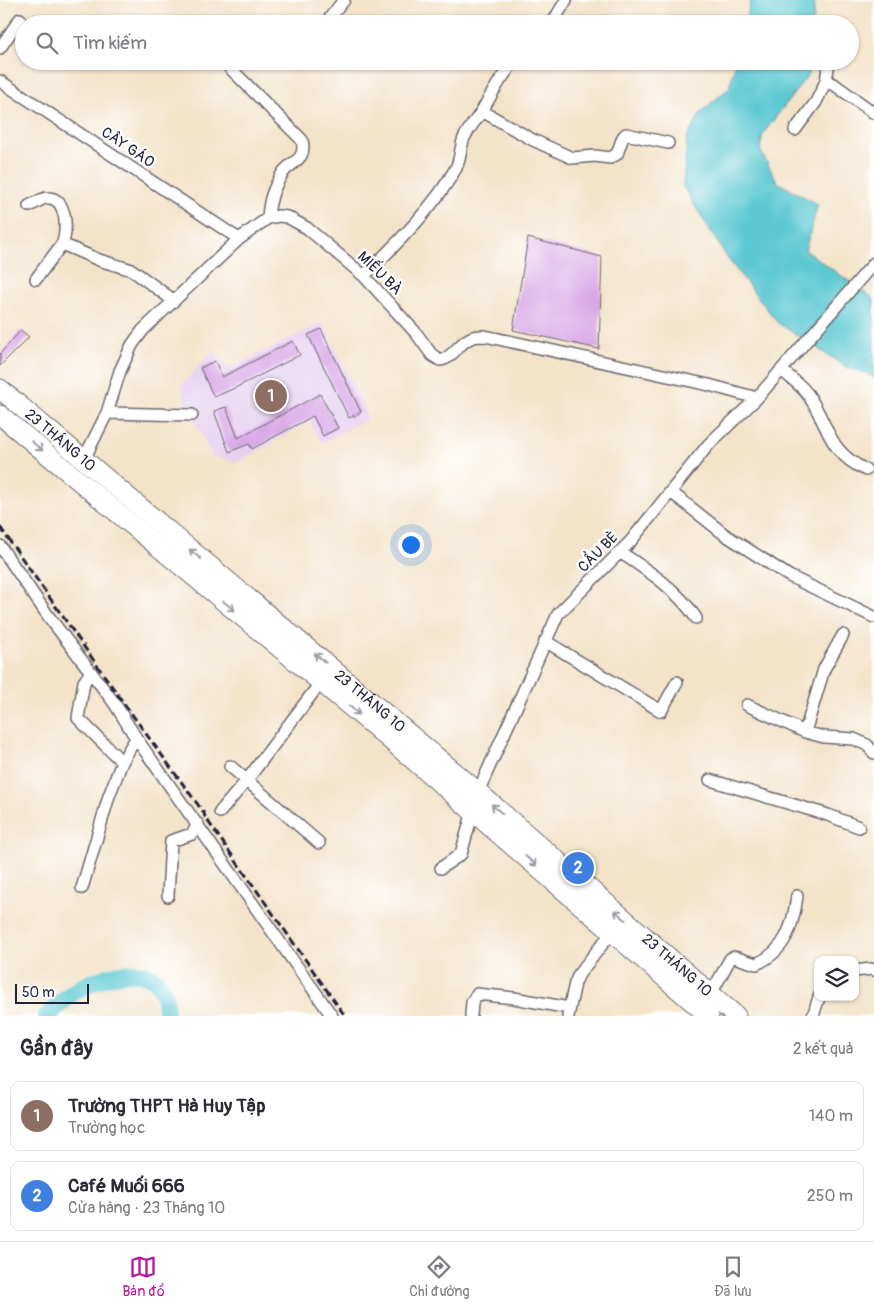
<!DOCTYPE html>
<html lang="vi">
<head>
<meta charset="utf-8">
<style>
  :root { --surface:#fff; --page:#f7f7f7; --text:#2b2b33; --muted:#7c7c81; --line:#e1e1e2; --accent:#b5179e }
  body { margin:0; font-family:Pangolin,sans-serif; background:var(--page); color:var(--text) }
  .controls { position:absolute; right:15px; bottom:15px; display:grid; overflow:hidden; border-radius:10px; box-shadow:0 1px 4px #0004 }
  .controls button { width:45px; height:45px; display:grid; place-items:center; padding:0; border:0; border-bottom:1px solid var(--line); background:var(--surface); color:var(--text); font:25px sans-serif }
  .scale { position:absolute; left:15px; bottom:12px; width:74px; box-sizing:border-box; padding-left:5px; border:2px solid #22223b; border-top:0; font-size:14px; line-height:18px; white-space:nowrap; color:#22223b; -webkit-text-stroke:4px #fff; paint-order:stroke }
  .you { position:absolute; left:410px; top:544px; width:18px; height:18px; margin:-12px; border:4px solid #fff; border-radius:50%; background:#1a73e8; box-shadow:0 0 0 8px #1a73e833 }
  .badge { display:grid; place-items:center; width:32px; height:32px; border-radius:50%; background:var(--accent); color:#fff; font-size:16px; font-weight:700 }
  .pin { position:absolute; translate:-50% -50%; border:2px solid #fff; box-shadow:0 1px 5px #0006 }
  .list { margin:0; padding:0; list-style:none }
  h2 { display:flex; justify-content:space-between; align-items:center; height:65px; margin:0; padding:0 20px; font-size:21px }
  h2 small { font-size:16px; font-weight:400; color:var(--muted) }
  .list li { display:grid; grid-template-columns:32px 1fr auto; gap:15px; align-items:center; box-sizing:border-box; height:70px; margin:0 10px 10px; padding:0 10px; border:1px solid var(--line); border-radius:10px }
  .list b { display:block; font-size:19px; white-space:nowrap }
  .list p { margin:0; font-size:16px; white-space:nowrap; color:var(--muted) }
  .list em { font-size:16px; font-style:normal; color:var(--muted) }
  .icon { flex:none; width:28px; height:28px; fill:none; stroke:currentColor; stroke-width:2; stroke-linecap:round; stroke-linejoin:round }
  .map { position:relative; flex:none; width:874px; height:1016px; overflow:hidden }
  .search { position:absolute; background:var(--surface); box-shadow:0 1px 4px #0004; left:15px; right:15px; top:15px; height:55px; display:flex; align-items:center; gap:12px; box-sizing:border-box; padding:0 18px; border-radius:28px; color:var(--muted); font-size:19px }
  .sheet { height:225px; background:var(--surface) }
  nav { display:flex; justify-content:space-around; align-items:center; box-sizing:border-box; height:70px; border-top:1px solid var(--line); background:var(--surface); font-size:14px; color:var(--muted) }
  nav a { display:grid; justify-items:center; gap:2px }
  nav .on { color:var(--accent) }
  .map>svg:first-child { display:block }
  .built { fill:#e6d2f0 }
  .water { fill:#5bc8d2; stroke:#3e7586 }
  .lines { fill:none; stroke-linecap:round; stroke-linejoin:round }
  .river { stroke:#5bc8d2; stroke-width:18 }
  .building { fill:#d8a6e6 }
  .street-casing { stroke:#6b666d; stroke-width:14 }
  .primary-casing { stroke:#6b666d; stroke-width:21 }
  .street { stroke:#fff; stroke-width:11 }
  .primary { stroke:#fff; stroke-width:19 }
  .rail { stroke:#22223b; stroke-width:3; stroke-dasharray:8 4; stroke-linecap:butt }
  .oneway { stroke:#9c9ca7 }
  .labels { text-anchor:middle; stroke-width:5; stroke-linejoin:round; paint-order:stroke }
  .street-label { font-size:15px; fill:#22223b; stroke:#fff }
</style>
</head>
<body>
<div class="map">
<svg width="874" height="1016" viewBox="0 0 874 1016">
  <rect width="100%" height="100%" fill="#fff"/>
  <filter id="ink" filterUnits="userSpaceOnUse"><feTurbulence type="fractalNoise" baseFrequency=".02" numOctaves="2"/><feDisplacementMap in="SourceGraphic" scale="10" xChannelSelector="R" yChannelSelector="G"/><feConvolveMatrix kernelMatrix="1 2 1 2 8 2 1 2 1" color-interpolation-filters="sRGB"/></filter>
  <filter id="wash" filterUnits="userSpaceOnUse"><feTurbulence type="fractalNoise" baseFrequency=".0096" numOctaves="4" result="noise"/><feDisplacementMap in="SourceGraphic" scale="20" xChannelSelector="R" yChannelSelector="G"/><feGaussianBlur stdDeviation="1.12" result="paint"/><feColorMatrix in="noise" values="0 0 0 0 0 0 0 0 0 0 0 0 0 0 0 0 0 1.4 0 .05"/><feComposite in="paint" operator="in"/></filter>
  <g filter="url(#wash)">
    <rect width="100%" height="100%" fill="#f3e3c9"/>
    <path class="built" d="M 322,322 L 364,406 L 367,419 L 322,443 L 309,422 L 237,462 L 213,457 L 187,406 L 181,386 L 213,350 L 229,369 Z"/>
    <path class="water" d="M 751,0 L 815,0 L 813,24 L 745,24 Z
      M 736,61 L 809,61 L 808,75 L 763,134 L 760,150 L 778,183 L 818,204 L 805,250 L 874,299 L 874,378 L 866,373 L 846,367 L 778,323 L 728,259 L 683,187 L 687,137 L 702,111 L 729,88 Z"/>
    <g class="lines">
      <path class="river" d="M 47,1016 C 55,1009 62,1001 70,995 C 89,980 149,957 162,990 C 166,997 165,1008 167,1016"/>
    </g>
    <g id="blocks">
      <path class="building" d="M 528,238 L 602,257 L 599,349 L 513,330 Z
        M 321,329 L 361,412 L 349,418 L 308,335 Z
        M 21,330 L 29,337 L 0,366 L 0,354 Z
        M 293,341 L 300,355 L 237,387 L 214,397 L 200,368 L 215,361 L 222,377 Z
        M 320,394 L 338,428 L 323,436 L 313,416 L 252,449 L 249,444 L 229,452 L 214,411 L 226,407 L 238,438 Z"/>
    </g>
  </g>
  <g filter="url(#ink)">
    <use href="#blocks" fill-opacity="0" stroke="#6b666d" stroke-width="1"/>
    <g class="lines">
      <defs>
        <path id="street" d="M 325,24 L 344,0
          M 552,24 L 566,0
          M 0,48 L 20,19
          M 223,61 L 302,140 C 307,162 291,160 282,174 C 273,189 269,201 268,218
          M 0,81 L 239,239
          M 826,81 L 829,61
          M 482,111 L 533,140 L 572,158 L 595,156 L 610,158 L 617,154 L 623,137 L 626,134 L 668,143
          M 795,130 L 816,102 L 826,81 L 835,85 L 874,113
          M 29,206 C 34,204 42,198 47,198 C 67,196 68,232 62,244 L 99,260 L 132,270 L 173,300
          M 364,276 C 397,243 433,209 456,168 C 461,158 460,148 464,138 C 469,128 477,119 483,109 C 493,92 501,76 515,61
          M 36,279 L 62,244
          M 782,370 C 793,381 805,387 812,401 C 830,431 830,453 866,470
          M 107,413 L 192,415
          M 84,459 L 107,413 L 120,371 L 132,345 L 143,330 L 239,239 L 268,218 L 279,216 L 287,217 L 307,228 L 364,276 L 416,333 L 432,355 L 440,360 C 453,359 459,341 473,337 C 476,336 481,336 485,336 L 709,385 L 757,398
          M 671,492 L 724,534 L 789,576 L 874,617
          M 0,546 L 49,617 L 115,704 L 136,738 L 332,1016
          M 620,552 C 648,571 677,589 696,618
          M 545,641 L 661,711 L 677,682
          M 91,672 L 84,682 L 78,718 L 122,762
          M 747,705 L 805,732 L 824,737 L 854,739 L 867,745 L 874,753
          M 805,732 L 824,669 L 843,635
          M 230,766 L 319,843
          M 710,780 L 828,815 L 859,827
          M 478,792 L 558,614 L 630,542 L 709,444 L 757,398 L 874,263
          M 220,812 L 247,780 L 321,682
          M 441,868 L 461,854 L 473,811
          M 82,888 L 109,796 L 122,762 L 136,738
          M 168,896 L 171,841 L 192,834 L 198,824
          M 855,971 L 871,969 L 874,970
          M 711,994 L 730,959 L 734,957 L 756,964 C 786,951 793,926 797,896
          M 471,1016 L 472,1002 L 477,994 L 514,998 L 569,1008
          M 568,1016 L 575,983 L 579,974 L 612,932
          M 813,1016 L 819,997"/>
        <g id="primary">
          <path id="s1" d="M 0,389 L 478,792 L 736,1016"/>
          <path d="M 0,415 L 388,738 L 709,1016"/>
        </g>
      </defs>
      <use href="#street" class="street-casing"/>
      <use href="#primary" class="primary-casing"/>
      <use href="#street" class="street"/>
      <use href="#primary" class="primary"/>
      <path class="rail" d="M 0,527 L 120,698 L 204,813 L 205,817 L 345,1016"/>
    </g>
    <defs><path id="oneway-shaft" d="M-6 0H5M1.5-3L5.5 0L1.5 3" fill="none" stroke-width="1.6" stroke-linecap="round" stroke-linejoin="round" transform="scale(1.25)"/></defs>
    <g class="oneway">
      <use href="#oneway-shaft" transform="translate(37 446) rotate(40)"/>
      <use href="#oneway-shaft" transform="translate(195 554) rotate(-140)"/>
      <use href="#oneway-shaft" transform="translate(229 606) rotate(40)"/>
      <use href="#oneway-shaft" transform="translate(320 658) rotate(-140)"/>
      <use href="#oneway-shaft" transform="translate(354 710) rotate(40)"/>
      <use href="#oneway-shaft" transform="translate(497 809) rotate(-139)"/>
      <use href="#oneway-shaft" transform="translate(531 861) rotate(41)"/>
      <use href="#oneway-shaft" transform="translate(620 915) rotate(-139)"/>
    </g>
  </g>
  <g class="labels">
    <g class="street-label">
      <text transform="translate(128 147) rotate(34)" y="5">CÂY GÁO</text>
      <text transform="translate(380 273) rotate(44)" y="5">MIẾU BÀ</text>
      <text dy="5" stroke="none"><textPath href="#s1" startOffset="79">23 THÁNG 10</textPath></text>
      <text transform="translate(598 552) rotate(-45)" y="5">CẦU BÈ</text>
      <text dy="5" stroke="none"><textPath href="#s1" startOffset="484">23 THÁNG 10</textPath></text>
      <text dy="5" stroke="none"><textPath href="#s1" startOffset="889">23 THÁNG 10</textPath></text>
    </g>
  </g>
</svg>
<div class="controls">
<button><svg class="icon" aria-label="layers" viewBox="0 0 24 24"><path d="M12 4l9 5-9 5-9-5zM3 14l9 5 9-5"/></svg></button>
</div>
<div class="scale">50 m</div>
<div class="you"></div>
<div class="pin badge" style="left:271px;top:396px;background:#8d6e63">1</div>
<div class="pin badge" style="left:578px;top:868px;background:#3f7fe0">2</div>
<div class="search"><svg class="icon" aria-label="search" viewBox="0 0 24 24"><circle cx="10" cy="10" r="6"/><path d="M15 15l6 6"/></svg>Tìm kiếm</div>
</div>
<section class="sheet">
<h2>Gần đây<small>2 kết quả</small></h2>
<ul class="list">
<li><span class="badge" style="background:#8d6e63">1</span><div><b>Trường THPT Hà Huy Tập</b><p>Trường học</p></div><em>140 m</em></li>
<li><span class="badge" style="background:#3f7fe0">2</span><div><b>Café Muối 666</b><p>Cửa hàng · 23 Tháng 10</p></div><em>250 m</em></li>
</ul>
</section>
<nav>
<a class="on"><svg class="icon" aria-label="map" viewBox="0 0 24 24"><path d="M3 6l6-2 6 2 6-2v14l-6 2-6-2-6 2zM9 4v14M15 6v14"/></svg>Bản đồ</a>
<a><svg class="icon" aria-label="directions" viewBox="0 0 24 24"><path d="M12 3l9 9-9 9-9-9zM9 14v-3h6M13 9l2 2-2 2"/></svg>Chỉ đường</a>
<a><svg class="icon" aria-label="saved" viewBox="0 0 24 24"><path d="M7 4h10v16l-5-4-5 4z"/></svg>Đã lưu</a>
</nav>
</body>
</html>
